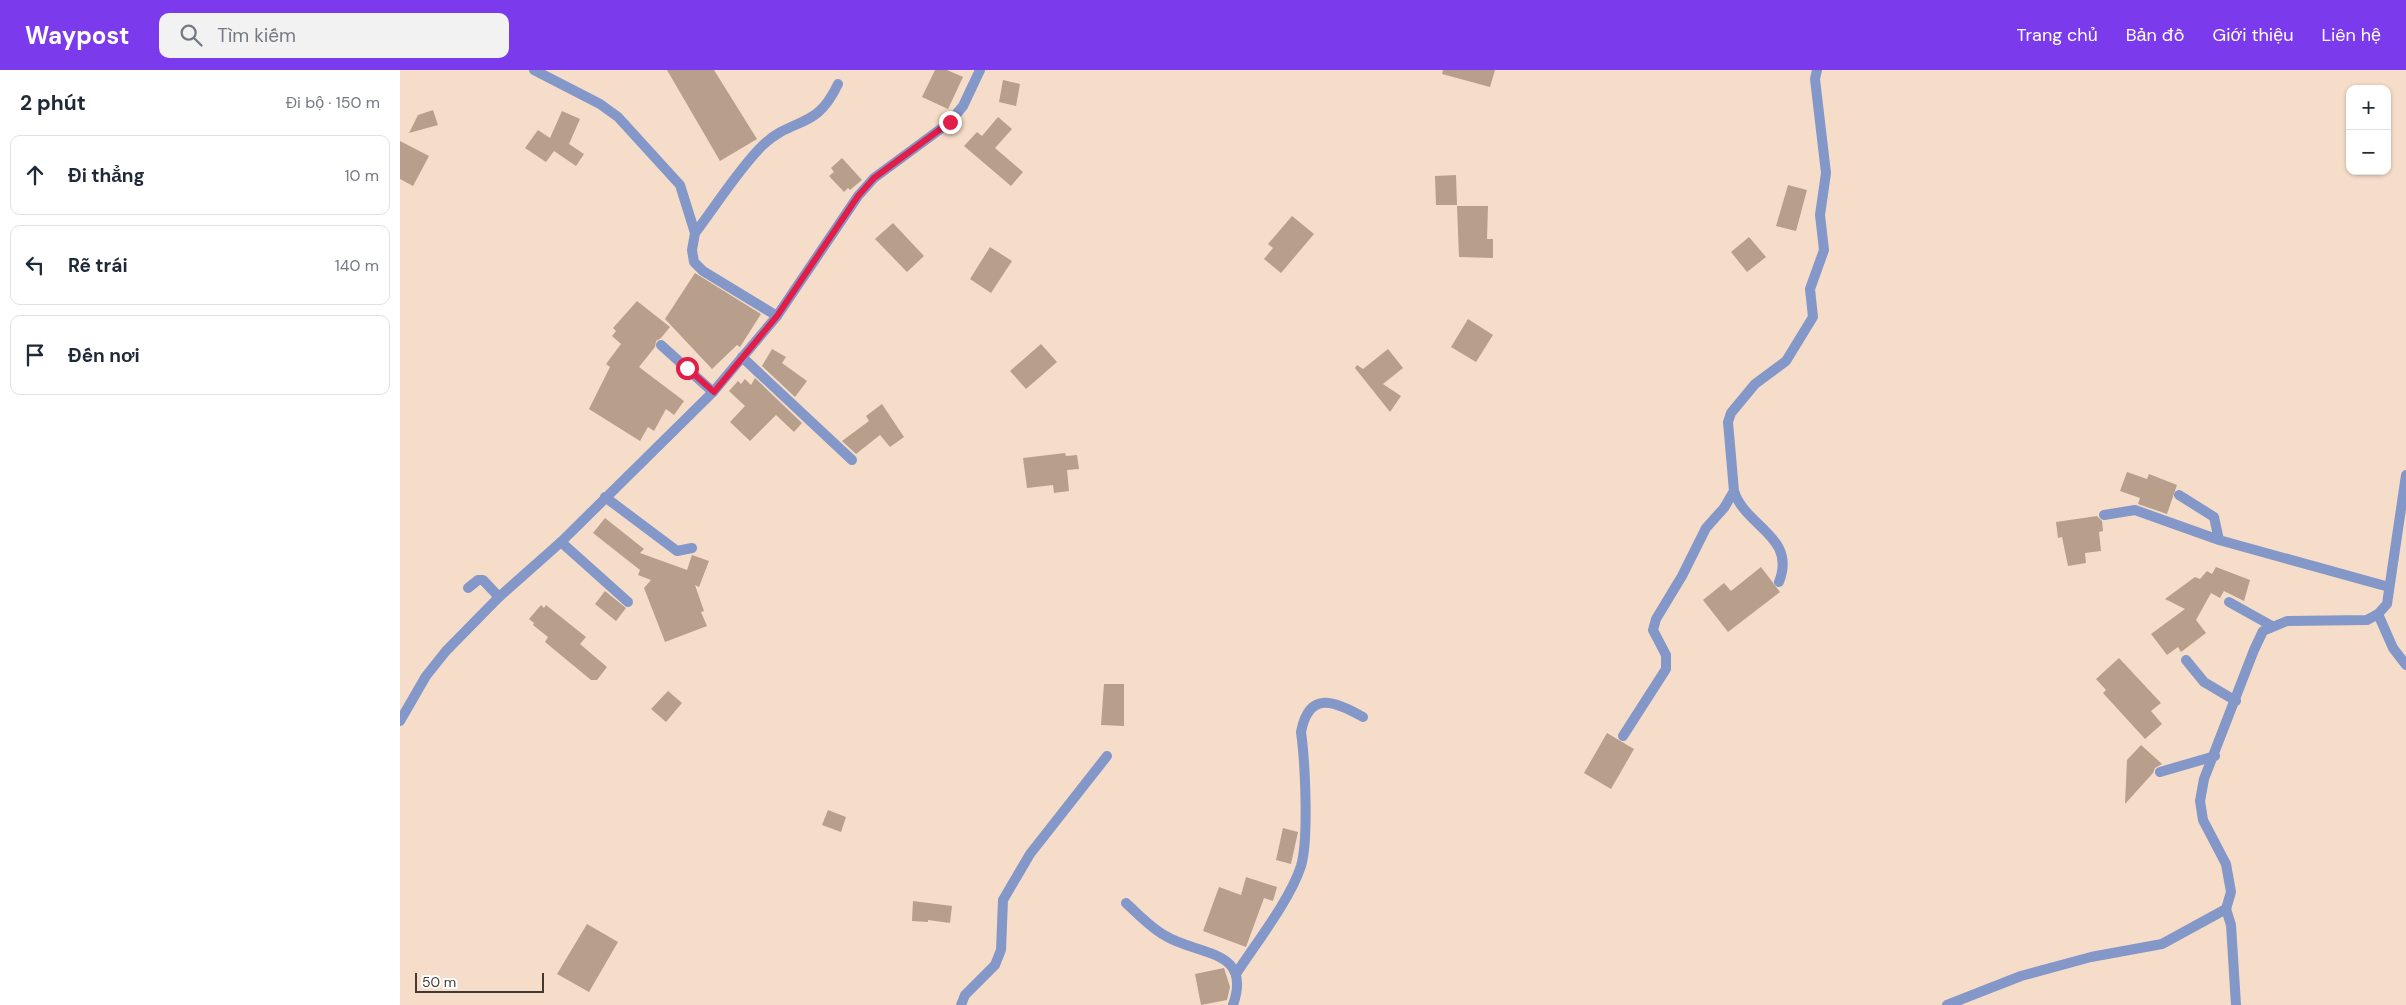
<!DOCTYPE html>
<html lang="vi">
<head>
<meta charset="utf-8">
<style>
  :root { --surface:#fff; --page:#f2f2f3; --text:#1f2937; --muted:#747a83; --line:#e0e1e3; --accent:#7c3aed }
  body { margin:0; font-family:"DM Sans",sans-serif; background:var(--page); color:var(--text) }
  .controls { position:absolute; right:15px; top:15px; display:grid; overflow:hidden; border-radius:10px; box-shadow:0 1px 4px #0004 }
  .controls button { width:45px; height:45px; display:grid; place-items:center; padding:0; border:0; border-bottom:1px solid var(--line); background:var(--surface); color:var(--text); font:25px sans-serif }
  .scale { position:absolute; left:15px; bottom:12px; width:129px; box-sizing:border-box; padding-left:5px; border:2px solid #433931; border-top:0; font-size:14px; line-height:18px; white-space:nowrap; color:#433931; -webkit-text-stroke:4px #fff; paint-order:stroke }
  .stop { position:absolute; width:15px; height:15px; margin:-11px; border:4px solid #e11d48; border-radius:50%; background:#fff }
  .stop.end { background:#e11d48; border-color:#fff; box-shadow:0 1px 5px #0008 }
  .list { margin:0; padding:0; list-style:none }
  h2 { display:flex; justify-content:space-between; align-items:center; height:65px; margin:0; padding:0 20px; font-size:21px }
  h2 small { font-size:16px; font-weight:400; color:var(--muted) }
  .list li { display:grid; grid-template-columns:32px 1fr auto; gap:15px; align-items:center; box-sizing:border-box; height:80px; margin:0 10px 10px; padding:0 10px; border:1px solid var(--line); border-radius:10px }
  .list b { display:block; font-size:19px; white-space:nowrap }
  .list em { font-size:16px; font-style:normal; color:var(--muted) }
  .icon { flex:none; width:28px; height:28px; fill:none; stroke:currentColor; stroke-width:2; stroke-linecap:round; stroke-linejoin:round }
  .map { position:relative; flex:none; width:2006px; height:935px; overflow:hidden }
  header { display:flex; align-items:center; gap:30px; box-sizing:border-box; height:70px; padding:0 25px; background:var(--accent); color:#fff }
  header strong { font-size:24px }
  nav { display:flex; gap:28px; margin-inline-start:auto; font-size:18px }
  .search { width:350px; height:45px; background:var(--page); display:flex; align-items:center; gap:12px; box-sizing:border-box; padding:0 18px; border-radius:10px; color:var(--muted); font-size:19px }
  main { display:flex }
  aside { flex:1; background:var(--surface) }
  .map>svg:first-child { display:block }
  .building { fill:#b79f8c }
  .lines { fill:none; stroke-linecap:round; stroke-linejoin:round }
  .service { stroke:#8397c9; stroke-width:10 }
  .minor { stroke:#8397c9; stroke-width:10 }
  .tertiary { stroke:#8397c9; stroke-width:10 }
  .route { stroke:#e11d48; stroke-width:6 }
</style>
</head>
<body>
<header>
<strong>Waypost</strong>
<div class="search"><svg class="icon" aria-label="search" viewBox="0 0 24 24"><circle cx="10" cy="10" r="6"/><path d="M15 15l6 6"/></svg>Tìm kiếm</div>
<nav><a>Trang chủ</a><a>Bản đồ</a><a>Giới thiệu</a><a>Liên hệ</a></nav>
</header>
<main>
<aside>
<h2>2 phút<small>Đi bộ · 150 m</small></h2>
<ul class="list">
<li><svg class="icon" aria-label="ahead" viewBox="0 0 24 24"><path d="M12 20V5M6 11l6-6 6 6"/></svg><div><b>Đi thẳng</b></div><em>10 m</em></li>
<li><svg class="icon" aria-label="left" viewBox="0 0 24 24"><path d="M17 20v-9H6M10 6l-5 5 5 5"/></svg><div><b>Rẽ trái</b></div><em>140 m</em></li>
<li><svg class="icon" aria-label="arrive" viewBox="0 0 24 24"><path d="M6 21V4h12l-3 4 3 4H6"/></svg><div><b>Đến nơi</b></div></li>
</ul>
</aside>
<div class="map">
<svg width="2006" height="935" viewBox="0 0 2006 935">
  <rect width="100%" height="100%" fill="#f6ddc9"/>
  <path class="building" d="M 267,0 L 314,0 L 357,69 L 320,91 Z
    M 535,0 L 547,0 L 563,7 L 548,39 L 522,27 Z
    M 1043,0 L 1095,0 L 1090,17 L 1042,4 Z
    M 603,10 L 620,14 L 616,36 L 599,32 Z
    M 33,40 L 38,55 L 9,63 L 18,45 Z
    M 162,41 L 180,49 L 169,74 L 184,84 L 176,96 L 154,81 L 146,92 L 125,78 L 138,60 L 150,68 Z
    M 598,47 L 612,59 L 595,78 L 623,102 L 611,116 L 564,76 L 577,62 L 582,66 Z
    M 0,71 L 29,86 L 13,116 L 0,109 Z
    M 442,88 L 462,110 L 450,120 L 448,118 L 444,122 L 429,106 L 434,102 L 431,98 Z
    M 1056,105 L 1057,135 L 1036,135 L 1035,106 Z
    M 1388,115 L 1407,120 L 1396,161 L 1376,156 Z
    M 1057,136 L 1088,136 L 1087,169 L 1093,169 L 1093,188 L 1059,187 Z
    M 892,146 L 914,164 L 881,203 L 864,189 L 873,178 L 868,174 Z
    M 493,153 L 524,186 L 507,202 L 475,169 Z
    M 1349,167 L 1366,187 L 1347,202 L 1331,182 Z
    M 590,177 L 612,191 L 591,223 L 570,209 Z
    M 295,203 L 361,244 L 340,277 L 337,275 L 312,299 L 265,249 Z
    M 237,231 L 270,257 L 261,268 L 256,271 L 255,277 L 239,297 L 284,331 L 274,345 L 266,339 L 254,361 L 248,357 L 240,371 L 189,339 L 210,297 L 206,294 L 221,274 L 212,266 L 216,261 L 213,258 Z
    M 1068,249 L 1093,265 L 1076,292 L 1051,277 Z
    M 641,274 L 657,292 L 626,319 L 610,301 Z
    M 372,279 L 386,287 L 382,293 L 407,311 L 395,327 L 362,296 Z
    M 988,279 L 1003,298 L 983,314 L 1001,326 L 990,342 L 955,298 L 957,295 L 963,299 Z
    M 355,308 L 402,353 L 394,362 L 376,345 L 350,371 L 330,352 L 345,336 L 329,321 L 338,311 L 341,314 L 345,309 L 351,315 Z
    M 482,334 L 504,367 L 490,377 L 480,365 L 456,384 L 442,371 L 469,351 L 466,346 Z
    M 665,383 L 666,386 L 677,385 L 679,399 L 667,400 L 669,421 L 654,423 L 653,415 L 627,418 L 623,388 Z
    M 1727,402 L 1747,409 L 1749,404 L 1777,415 L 1767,444 L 1738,434 L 1740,428 L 1720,421 Z
    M 1697,446 L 1702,451 L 1703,461 L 1699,462 L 1701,481 L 1685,483 L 1686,493 L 1668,496 L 1662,467 L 1658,468 L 1656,452 Z
    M 205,448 L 244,479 L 240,483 L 287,500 L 292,485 L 309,491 L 299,517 L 295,515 L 304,541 L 301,542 L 307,556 L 265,572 L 244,518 L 251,510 L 238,505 L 240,500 L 193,463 Z
    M 1361,497 L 1380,522 L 1328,562 L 1303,530 L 1324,513 L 1331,521 Z
    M 1816,497 L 1850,510 L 1844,531 L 1824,521 L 1820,528 L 1811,523 L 1796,550 L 1806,563 L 1781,582 L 1778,577 L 1767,585 L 1751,564 L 1785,539 L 1765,529 L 1795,507 L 1800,509 L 1807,501 L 1812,504 Z
    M 205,521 L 226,538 L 216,551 L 195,534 Z
    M 141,535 L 144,538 L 146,535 L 186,567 L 180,574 L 207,597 L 197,610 L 191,610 L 145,572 L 148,567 L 133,555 L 134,553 L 129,549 Z
    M 1719,588 L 1761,633 L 1751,641 L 1762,654 L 1745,669 L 1703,623 L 1706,620 L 1696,609 Z
    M 704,614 L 724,614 L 724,656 L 701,655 Z
    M 268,621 L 282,633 L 266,652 L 251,639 Z
    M 1207,663 L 1234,679 L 1211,719 L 1184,703 Z
    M 1741,675 L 1762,694 L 1755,698 L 1753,703 L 1725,734 L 1727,690 Z
    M 428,740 L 446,747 L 441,762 L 422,755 Z
    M 883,758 L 898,762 L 891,794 L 876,790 Z
    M 846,807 L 877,817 L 873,831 L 864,828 L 846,877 L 803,861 L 819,817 L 841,825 Z
    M 513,831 L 552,836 L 550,853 L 528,850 L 528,852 L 512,851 Z
    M 187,854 L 218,872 L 189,922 L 157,904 Z
    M 824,898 L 830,917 L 827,930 L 801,935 L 795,904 Z"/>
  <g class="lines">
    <path class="service" d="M 295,163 C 315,137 340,97 363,75 C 394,46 416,61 438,14
      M 261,275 L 313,322
      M 342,287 L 452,390
      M 1779,425 L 1814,447 L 1819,470
      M 205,427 L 277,481 L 292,478
      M 1704,445 L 1735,440 L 1819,470 L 1989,517
      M 161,472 L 228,532
      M 1379,512 C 1397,466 1345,457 1334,421 L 1328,352 L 1331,343 L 1355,314 L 1386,291 L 1413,247 L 1410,219 L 1424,180 L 1420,145 L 1426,103 L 1415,9 L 1417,0
      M 68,518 L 78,510 L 83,510 L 99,527
      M 1829,532 L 1872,556
      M 1786,590 L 1804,612 L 1836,631
      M 1223,666 L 1266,599 L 1266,585 L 1253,560 L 1256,549 L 1282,506 L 1306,458 L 1324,438 L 1334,421
      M 1760,702 L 1815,686
      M 726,833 C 738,844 750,857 764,865 C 797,886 853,878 833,935
      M 1826,839 L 1831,855 L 1836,935
      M 836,904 C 856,873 890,830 901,796 C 909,769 905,691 901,662 C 909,620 935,631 963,647
      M 561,935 L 565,925 L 595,895 L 601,880 L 603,830 L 630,784 L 707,686"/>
    <path class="minor" d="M 134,0 L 200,34 L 218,47 L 280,115 L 295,163 L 292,180 L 294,192 L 303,201 L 377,246
      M 1978,544 L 1993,578 L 2006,595
      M 1547,935 L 1621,906 L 1691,887 L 1762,874 L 1826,839 L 1831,822 L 1826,794 L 1803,750 L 1800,731 L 1804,709 L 1854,580 L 1863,561 L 1887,551 L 1967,550 L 1978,544 L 1987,534 L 2006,405"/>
    <path class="tertiary" d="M 0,651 L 26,606 L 46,581 L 99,527 L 161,472 L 313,322 L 377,246 L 458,126 L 474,108 L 550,52 L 563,36 L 580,0"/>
  </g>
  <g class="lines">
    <path class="route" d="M 287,298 L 314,322 L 377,246 L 458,126 L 474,108 L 550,52"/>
  </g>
</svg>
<div class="controls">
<button>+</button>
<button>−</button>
</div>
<div class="scale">50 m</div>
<div class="stop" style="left:287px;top:298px"></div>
<div class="stop end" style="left:550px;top:52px"></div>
</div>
</main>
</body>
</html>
